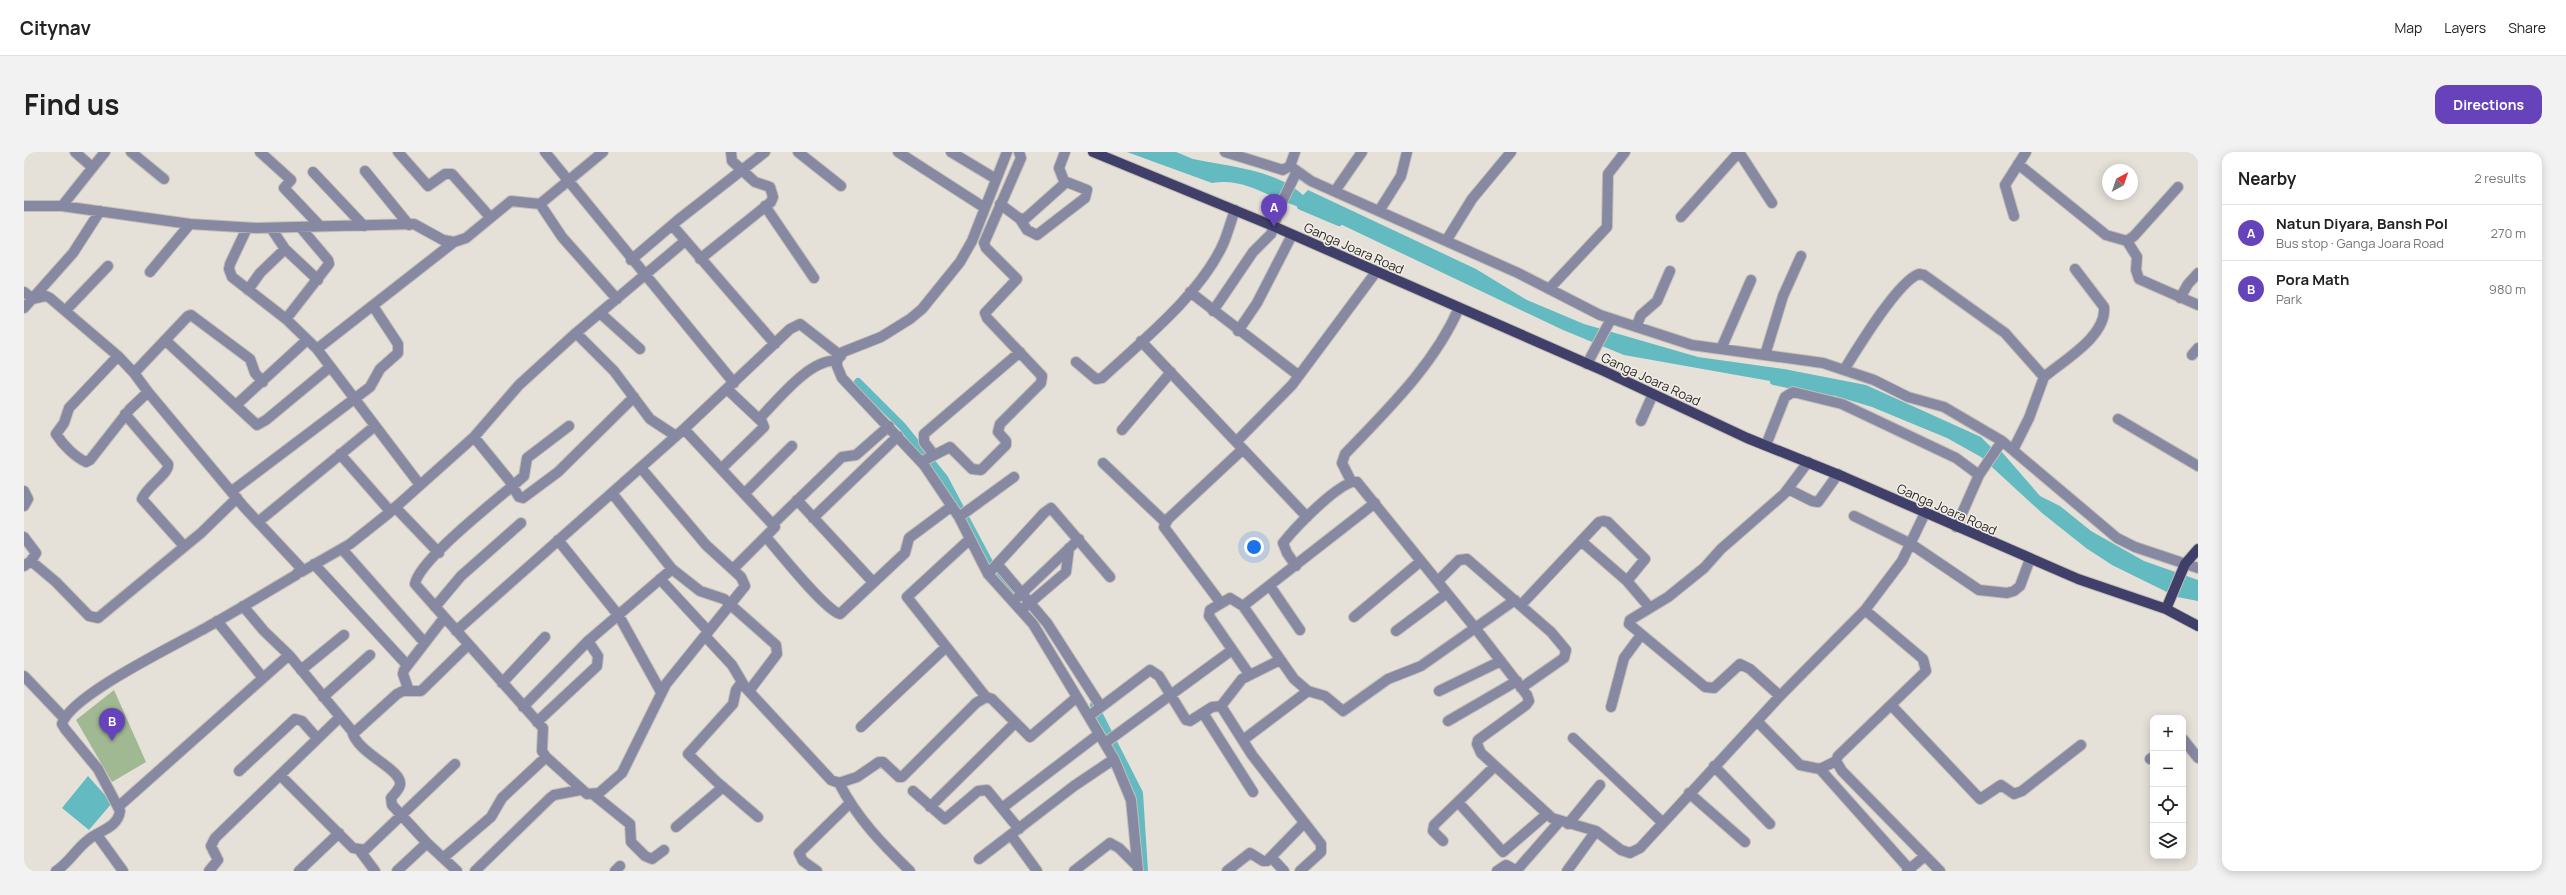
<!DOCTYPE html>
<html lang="en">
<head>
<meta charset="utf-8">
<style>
  :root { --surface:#fff; --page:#f2f2f2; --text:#222; --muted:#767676; --line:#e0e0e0; --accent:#6743bb }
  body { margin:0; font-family:Manrope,sans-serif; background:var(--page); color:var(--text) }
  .controls { position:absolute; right:12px; bottom:12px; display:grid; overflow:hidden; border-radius:8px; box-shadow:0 2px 10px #0003 }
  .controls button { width:36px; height:36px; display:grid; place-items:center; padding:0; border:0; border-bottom:1px solid var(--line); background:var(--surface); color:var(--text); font:20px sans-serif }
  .compass { position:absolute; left:2078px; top:12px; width:36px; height:36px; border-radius:50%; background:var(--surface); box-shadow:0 2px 10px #0003; rotate:40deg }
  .you { position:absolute; left:1230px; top:395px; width:14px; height:14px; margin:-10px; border:3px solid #fff; border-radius:50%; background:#1a73e8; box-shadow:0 0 0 6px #1a73e833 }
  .badge { display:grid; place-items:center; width:26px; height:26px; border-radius:50%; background:var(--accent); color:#fff; font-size:13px; font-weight:700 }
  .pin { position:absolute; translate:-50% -33px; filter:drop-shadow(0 1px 2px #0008) }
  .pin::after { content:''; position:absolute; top:21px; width:14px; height:12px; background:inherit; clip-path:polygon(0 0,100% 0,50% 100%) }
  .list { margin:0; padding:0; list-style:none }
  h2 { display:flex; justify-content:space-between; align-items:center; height:52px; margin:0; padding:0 16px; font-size:17px }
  h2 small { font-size:13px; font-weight:400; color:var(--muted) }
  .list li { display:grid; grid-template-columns:26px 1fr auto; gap:12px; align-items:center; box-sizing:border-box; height:56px; padding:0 16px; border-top:1px solid var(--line) }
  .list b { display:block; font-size:15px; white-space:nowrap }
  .list p { margin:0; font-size:13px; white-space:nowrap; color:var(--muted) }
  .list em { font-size:13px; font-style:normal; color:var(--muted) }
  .icon { flex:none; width:22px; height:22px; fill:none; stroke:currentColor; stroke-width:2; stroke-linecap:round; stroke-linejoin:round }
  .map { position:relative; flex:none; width:2174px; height:719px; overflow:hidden; border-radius:12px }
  header { display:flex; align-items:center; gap:24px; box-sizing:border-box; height:56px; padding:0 20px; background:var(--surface); border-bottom:1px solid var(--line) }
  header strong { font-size:19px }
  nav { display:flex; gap:22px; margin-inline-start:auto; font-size:14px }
  .intro { display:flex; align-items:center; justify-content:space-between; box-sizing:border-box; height:96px; padding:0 24px }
  h1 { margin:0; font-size:28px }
  .button { padding:10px 18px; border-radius:12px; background:var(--accent); color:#fff; font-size:14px; font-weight:700 }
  main { display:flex; gap:24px; padding:0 24px }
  aside { flex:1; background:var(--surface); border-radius:12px; box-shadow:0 2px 10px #0003 }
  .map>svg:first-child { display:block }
  .green { fill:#a0b993 }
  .water { fill:#64bac1 }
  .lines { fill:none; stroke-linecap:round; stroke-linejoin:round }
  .canal { stroke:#64bac1; stroke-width:8 }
  .minor-casing { stroke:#c3bfb8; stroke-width:12 }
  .major-casing { stroke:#c3bfb8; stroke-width:12 }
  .minor { stroke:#8788a1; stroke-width:10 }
  .major { stroke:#3f3f6a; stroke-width:10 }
  .labels { text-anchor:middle; stroke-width:3; stroke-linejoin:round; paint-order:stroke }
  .street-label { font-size:13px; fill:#282623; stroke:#f2eee7 }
</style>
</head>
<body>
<header>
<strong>Citynav</strong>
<nav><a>Map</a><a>Layers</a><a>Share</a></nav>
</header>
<div class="intro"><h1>Find us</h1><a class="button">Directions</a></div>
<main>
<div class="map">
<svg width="2174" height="719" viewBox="0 0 2174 719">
  <rect width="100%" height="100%" fill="#e5e1d9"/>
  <path class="green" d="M 90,538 L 122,610 L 88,630 L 52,568 Z"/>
  <path class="water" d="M 1103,0 C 1118,0 1137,0 1152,0 C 1158,2 1163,5 1169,7 C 1203,14 1253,18 1279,43 L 1284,38 L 1452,117 L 1503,148 L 1560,172 L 1674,205 L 1760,217 L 1842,233 L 1957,285 L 1967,295 L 1977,299 L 2016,344 L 2036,354 L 2067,379 L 2120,409 L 2174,428 L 2174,449 L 2153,445 L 2088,413 L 2062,396 L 2018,361 L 1957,305 L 1923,286 L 1848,255 L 1785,236 L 1600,203 L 1539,178 L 1293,61 C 1284,58 1274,55 1264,51 C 1238,41 1217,26 1188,31 Z
    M 64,624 L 88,651 L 65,678 L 38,656 Z"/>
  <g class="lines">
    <path class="canal" d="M 1277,54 L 1315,70
      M 1750,229 L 1806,241
      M 834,230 L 878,274 L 920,326 L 969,418 L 998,449
      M 1070,553 L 1115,641 L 1120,719"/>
    <defs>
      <path id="minor" d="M 51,0 L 68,15
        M 107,0 L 140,27
        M 236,0 L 267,28 L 260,36 L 295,73
        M 374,0 L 404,34 L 421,22 L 428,22 L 466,65
        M 521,0 L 710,231
        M 774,0 L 817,34
        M 874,0 L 961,56
        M 927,0 L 972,27
        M 983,0 L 948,89 L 936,110 L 898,157 L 886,167 L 857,185 L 819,200 L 813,209 L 813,214 L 818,226 L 900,313 L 935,365 L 964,422 L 1009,472 L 1053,545 L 1090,607 L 1107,648 L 1114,719
        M 1201,0 L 1259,18 L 1266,14 L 1271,0
        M 1715,0 L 1748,51
        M 1994,12 L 2082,83 L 2103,89 L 2110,84 L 2154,35
        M 1266,14 L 1287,29 L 1494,121 L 1576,163 L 1668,193 L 1799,211 L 1850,228 L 1884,245 L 1920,255 L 1978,289 L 2093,386 L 2111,395 L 2174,416
        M 341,19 L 385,73
        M 289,20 L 340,74
        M 1311,39 L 1338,0
        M 516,52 L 538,85 L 593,147
        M 976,52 L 996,67 L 1002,66 L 1039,33 L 1040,29 L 1035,16 L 1041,0
        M 0,54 L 38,54 L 166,72 L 232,76 L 390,72 L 419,88 L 430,90 L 442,86 L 487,49 L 516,52 L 579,0
        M 38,54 L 81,0
        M 741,54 L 790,126
        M 1355,59 L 1377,24 L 1383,0
        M 1990,64 L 1981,33 L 2002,0
        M 1657,65 L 1715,0
        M 996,67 L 1003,78 L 1013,83 L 1061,46 L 1063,38 L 1040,29
        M 648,73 L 751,192
        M 223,76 L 206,112 L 205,117 L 208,125 L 262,167 L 293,197 L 396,333
        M 247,76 L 261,97 L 294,128
        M 1422,89 L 1448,47 L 1487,0
        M 2103,89 L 2113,105 L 2112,118 L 2115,127 L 2174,153
        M 676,107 L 747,50 L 749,45 L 746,35 L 731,30 L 708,9 L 707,0
        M 607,108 L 654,68 L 741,0
        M 126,120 L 166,72
        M 1525,137 L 1583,75 L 1584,22 L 1601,0
        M 224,138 L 236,121 L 261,97
        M 0,140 L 9,147 L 22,144 L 26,146 L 94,204 L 110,221 L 124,240 L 220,355 L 277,416 L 272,423 C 243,440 214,458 185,474 C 156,491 46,543 38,572 L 41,577 L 74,617 L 96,659 C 94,676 74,679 64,688 C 52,697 45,711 32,719
        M 1166,140 L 1274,223
        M 2156,146 L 2164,132 L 2174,121
        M 0,156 L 49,101 L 76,59
        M 42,158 L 84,114
        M 1189,159 L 1229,100 L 1247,82 L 1258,50 L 1273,19
        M 576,161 L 616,197
        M 262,167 L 305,112 L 304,108 L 277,76
        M 1612,175 L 1617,163 L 1633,149 L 1646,119
        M 1214,179 L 1233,151 L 1268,83
        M 552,181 L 590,219 L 626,267 L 652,284
        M 141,188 L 233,273 L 242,268 L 306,215
        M 1117,189 L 1283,365
        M 293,197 L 430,90
        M 1697,197 L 1727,128
        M 1741,203 L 1759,144 L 1777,104
        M 2168,203 L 2174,196
        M 94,204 L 45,256 L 40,271 L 32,282 C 39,293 51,305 62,310 L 66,308 L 106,257 L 124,240
        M 1052,210 L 1072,227 L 1078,226 C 1118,189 1178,141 1200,90 C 1204,80 1207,69 1211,58
        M 1563,212 L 1587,167
        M 1820,218 C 1833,197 1874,129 1895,122 L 1900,123 L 1981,181 L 2020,225 L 2005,266 L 1989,298
        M 110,221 L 164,164 L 167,163 L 226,207 L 231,221 L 239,230
        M 2020,225 C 2040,208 2083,184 2080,155 L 2051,117
        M 212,253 L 283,188
        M 101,262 L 144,312 C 146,321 122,335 118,347 L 160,394
        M 735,267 C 753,249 786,206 813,209
        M 2094,267 L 2174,314
        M 1617,269 L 1629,242
        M 545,274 L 503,306 L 500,324 C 478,344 395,407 391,432 L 519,576 L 518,599 L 522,605 L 563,642 L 575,641 L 598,621 L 642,532 L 721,434 L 717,425 L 682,393 L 617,316
        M 660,277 L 751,375 L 709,417
        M 1098,278 L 1147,220
        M 450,285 L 485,328 L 495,345 L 499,346 L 534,320 L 610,245
        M 1212,290 L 1268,233 L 1352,120
        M 1742,293 L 1761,245 L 1769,240 L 1818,252 L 1932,306 L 1955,323
        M 316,302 L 366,359
        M 910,303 L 900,290 L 900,282 L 996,200
        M 897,310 L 926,295 L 948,317 L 957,318 L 982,293 L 982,289 L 974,280 L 976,272 L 1017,231 L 1018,224 L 963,166 L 961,161 L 993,127 L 962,96 L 960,91 L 997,6 L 995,0
        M 1079,311 L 1141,370
        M 698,316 L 740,275 L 738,270 L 703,237
        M 1327,329 L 1318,311 L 1321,302 C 1363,258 1410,213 1435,156
        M 1764,337 L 1788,349 L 1794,350 L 1814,322
        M 0,339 L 4,347 L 0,354
        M 208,339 L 346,235 L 356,217 L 374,201 L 374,192 L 349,154
        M 588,341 L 648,417 L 676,439 L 700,447 L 752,493 L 753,502 L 725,539
        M 721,341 L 768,294
        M 773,348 L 849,430
        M 371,355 L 415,401
        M 1830,364 L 1887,392 L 1955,438 L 1983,441 L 1990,439 L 1996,434 L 2006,407
        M 935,365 L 990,325
        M 789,366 L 874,284
        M 234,370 L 351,274
        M 750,371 L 818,305 L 832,303 L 865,274
        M 1932,375 L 1955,323 L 1978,289
        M 0,385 L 12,401 L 7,409 L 0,414
        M 742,385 C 756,401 800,457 816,462 L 881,401 L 885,386 L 928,354
        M 946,387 L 883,445 L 962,545
        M 534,388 L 595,464 L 637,540
        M 1557,389 L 1603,429 L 1626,456
        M 318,397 L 400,490
        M 7,409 L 32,430 L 65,464 L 74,466 L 177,381 L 213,346
        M 290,412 L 383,513
        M 974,413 L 1023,471 L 1077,555
        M 1272,414 L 1263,401 L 1259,391 C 1270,377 1317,327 1333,330 L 1452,477 L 1503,543 L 1505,549 L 1502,553 L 1454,588 L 1453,592 L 1457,601 L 1528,666 L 1572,679 L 1597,698 L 1606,701 L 1616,696 L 1756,544 L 1841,458 L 1878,409 L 1901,361
        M 277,420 L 326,392 L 365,361 L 450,285 L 495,233 L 552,181 L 661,89
        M 964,422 L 1020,361 L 1027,356 L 1086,425
        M 636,427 L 684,479
        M 1414,429 L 1435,408 L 1443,407 L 1527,480 L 1542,498 L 1540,506 L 1497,536
        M 1246,434 L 1276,478
        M 994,445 L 1055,387
        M 1196,450 L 1140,375 L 1144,367 L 1219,297
        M 1497,453 L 1575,370 L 1579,369 L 1584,370 L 1621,407 L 1603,429
        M 219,454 L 240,479 L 265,503 L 328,579 L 331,580 L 373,542 L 379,539 L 397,539 L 444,493
        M 1219,454 L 1351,351
        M 411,455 L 437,424 L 497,371
        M 1001,455 L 1042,420 L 1045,396
        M 1841,458 L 1899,507 L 1902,519 L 1814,604 L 1812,609 L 1818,619 L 1916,719
        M 1330,465 L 1397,409
        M 193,469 L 239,526
        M 432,479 L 660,277 L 766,177 L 776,172 L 817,204
        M 1372,479 L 1423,441
        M 681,484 L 708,513 L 721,535 L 807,628 L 815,631 L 833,625 L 855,610 L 859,610 L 875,625 L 878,625 L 952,551 L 962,545 L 968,547 L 1006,585 L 1053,545
        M 277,518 L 320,483
        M 1225,522 L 1185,464 L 1186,458 L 1206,446 L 1219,454 L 1270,527 L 1284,539 L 1301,544 L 1319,559 L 1364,527 L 1397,514 L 1491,448
        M 0,524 L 40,566
        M 718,530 L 712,538 L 709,552 L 664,602 L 693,630 L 734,665
        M 478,531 L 521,485
        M 385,539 L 379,522 L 380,518 L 420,466
        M 1415,539 L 1477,509
        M 1756,544 L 1726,517 L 1716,512 L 1690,536 L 1681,535 L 1605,472 L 1606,468 L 1644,445 L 1680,416 L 1697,397 L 1760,342 L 1784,310
        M 299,545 L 346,503
        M 1197,554 L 1218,527 L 1256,508
        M 1868,554 L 1956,647 L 1977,633 L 1990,642 L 1998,639 L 2057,593
        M 499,555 L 564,489 L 648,417
        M 1587,555 L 1600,506 L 1617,483
        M 1179,561 L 1229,640
        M 1065,564 L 1126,518 L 1135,524 L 1162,568 L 1166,569 L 1188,555 L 1197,554 L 1228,603 L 1297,692 L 1297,700 L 1276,719
        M 1424,569 L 1493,529
        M 1733,569 L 1776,613 L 1796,617 L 1812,609
        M 513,570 L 573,514 L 574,504 L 564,489
        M 837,575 L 921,496
        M 328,579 C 333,602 379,617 376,633 C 375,638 370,642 367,646 L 368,653 L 403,691 L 433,719
        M 1549,586 L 1638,670
        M 2159,587 L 2174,606
        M 1219,588 L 1284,539
        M 1081,591 L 1208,498
        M 2126,607 L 2129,605
        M 1690,614 L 1746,672
        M 1796,617 L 1887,719
        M 215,619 L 271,567 L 278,569 L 292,585
        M 257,624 L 329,696 L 341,698 L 431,612
        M 815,631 C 833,666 858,692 886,719
        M 889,639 L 921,667 L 954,639 L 963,638 L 995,677
        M 1665,641 L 1721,690
        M 570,643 L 606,672 L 607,690 L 621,704 L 628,707 L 640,698
        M 1434,650 L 1479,700 L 1523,662
        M 94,655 L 265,503
        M 906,655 L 991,571
        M 978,656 L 1075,582
        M 1544,672 L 1576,633
        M 652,675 L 699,635
        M 73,683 L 99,719
        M 987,683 L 1013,719
        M 1419,689 L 1409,679 L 1410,673 L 1471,614
        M 336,699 L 351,719
        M 419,706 L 467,665 L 478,646 L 522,605
        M 1248,706 L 1260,719
        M 955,707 L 1050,634 L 1090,607
        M 1493,718 L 1535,670
        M 185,719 L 194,708 L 187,694 L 191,686 L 316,565
        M 275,719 L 315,681
        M 373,719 L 403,691
        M 451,719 L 526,646 L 530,643 L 556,638
        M 591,719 L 596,714
        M 793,719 L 779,709 L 775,701 L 826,651
        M 1050,719 L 1086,691 L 1095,696 L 1113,714
        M 1203,719 L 1226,701 L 1239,709 L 1243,709 L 1280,671
        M 1473,719 L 1482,713 L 1493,719
        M 1543,719 L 1572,679
        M 1883,719 L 1901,704"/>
      <path id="major" d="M 1069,0 L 1249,74 L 1580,219 L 1723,286 L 1820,325 L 2054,427 L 2142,457 L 2174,474
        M 2142,457 L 2161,412 L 2174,397"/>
    </defs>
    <use href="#minor" class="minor-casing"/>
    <use href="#major" class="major-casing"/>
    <use href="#minor" class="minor"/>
    <use href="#major" class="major"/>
  </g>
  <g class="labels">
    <g class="street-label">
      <text transform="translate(1330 96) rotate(24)" y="5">Ganga Joara Road</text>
      <text transform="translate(1627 227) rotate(25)" y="5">Ganga Joara Road</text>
      <text transform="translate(1923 357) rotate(24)" y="5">Ganga Joara Road</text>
    </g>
  </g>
</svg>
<div class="controls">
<button>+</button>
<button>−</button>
<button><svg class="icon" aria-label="locate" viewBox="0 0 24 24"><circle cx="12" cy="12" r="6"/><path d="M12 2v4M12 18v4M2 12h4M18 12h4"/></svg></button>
<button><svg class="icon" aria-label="layers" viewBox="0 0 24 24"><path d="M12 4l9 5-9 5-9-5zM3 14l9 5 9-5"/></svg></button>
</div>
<svg class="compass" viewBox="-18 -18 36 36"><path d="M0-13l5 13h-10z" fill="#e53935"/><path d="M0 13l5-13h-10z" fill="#767676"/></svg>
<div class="you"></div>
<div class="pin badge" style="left:1250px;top:75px">A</div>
<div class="pin badge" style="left:88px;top:589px">B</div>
</div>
<aside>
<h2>Nearby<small>2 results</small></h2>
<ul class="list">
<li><span class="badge">A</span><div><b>Natun Diyara, Bansh Pol</b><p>Bus stop · Ganga Joara Road</p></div><em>270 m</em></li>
<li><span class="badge">B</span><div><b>Pora Math</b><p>Park</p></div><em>980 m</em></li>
</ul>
</aside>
</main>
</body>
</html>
